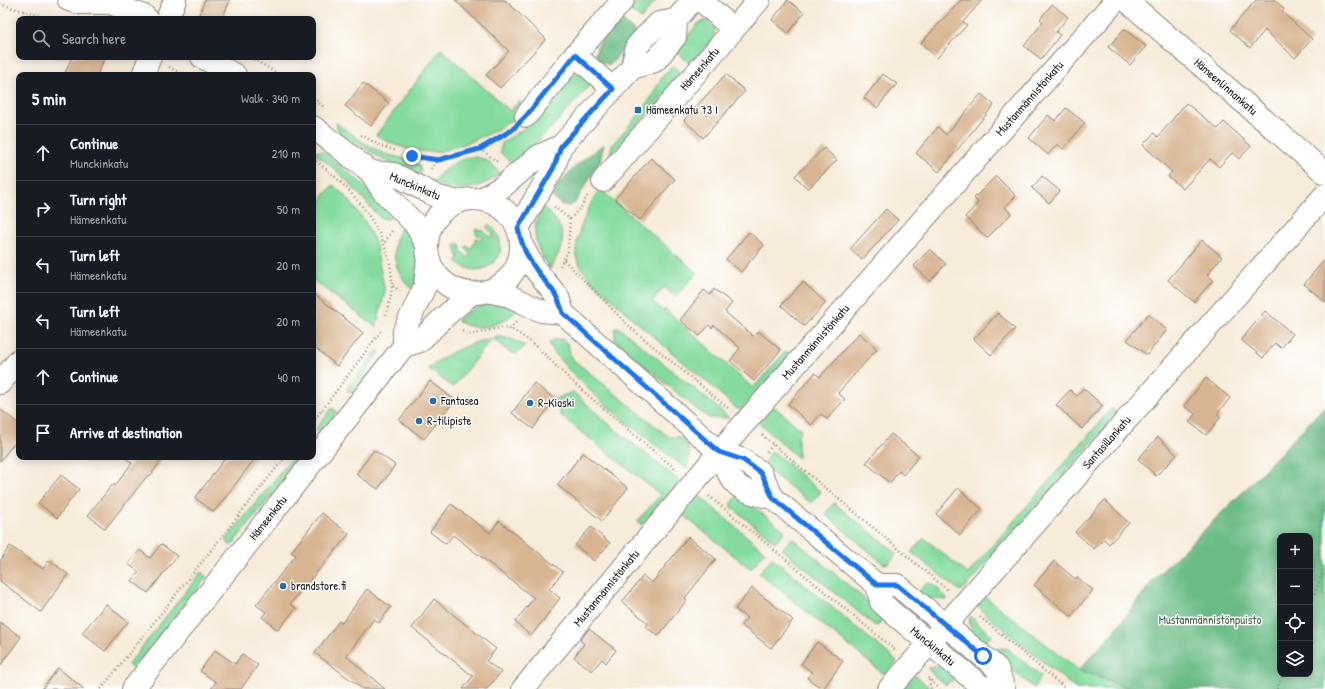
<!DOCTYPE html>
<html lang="en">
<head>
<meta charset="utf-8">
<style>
  :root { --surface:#171b24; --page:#20242c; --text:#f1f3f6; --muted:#9ea1a6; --line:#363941 }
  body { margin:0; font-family:"Patrick Hand",sans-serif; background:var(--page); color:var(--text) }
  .controls { position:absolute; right:12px; bottom:12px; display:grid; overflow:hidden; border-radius:8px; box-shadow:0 2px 10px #0003 }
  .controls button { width:36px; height:36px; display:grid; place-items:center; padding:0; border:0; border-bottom:1px solid var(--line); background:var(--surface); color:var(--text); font:20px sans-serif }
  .stop { position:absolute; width:12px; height:12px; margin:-9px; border:3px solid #1a73e8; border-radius:50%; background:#fff }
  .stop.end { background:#1a73e8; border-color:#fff; box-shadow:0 1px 4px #0008 }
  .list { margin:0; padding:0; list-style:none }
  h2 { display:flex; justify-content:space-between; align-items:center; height:52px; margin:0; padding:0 16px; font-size:17px }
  h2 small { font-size:13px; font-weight:400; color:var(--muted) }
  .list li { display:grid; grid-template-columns:26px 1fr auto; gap:12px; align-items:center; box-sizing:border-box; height:56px; padding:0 16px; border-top:1px solid var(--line) }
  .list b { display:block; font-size:15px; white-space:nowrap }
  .list p { margin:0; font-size:13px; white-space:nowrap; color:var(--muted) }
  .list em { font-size:13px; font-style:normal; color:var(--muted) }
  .icon { flex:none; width:22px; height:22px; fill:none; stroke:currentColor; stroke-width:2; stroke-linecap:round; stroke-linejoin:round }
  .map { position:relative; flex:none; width:1325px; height:689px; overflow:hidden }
  .search { position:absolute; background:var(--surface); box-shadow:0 2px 10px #0003; left:16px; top:16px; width:300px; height:44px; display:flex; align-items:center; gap:10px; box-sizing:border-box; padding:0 14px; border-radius:8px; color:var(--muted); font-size:15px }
  .panel { position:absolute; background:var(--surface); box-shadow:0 2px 10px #0003; left:16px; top:72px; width:300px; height:388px; border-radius:8px }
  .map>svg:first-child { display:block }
  .green { fill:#84db9f; stroke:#507c5e }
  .forest { fill:#6bbb86; stroke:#446c51; fill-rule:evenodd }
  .building { fill:#d8b591 }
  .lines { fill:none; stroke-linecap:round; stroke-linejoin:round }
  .minor-casing { stroke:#8a847a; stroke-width:24 }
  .major-casing { stroke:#8a847a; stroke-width:24 }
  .path { stroke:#8a847a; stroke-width:2.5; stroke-dasharray:1 3; stroke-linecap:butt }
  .minor { stroke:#fff; stroke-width:22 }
  .major { stroke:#fff; stroke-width:22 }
  .route { stroke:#1a73e8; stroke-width:5 }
  .poi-dot { fill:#1f6fb2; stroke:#fff; stroke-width:1.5 }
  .labels { text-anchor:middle; stroke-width:3; stroke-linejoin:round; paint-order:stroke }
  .street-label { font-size:12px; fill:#1c1c1c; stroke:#fff }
  .poi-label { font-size:12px; fill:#1c1c1c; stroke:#fff; text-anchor:start }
  .park-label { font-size:12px; fill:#405f4a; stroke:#fff }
</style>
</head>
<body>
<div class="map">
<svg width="1325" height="689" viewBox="0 0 1325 689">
  <rect width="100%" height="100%" fill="#fff"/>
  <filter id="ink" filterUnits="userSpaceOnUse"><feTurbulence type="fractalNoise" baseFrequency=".025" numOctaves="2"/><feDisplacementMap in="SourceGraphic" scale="8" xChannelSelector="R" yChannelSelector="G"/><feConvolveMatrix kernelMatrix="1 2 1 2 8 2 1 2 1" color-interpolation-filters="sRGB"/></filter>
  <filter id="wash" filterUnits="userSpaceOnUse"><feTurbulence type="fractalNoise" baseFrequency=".012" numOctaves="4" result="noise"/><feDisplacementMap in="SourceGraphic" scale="16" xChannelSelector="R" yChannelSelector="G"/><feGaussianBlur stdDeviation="0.9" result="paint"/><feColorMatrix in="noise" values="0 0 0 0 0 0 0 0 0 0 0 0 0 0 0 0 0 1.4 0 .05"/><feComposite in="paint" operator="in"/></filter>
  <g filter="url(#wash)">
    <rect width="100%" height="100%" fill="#f7ebd9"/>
    <path class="green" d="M 638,0 L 656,0 L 641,19 L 630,10 Z
      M 707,20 L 715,28 L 713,39 L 690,64 L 675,50 L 699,23 Z
      M 441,49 L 510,111 L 519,101 L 523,109 C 518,114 514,118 509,122 C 496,132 448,153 431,152 C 412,152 392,145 376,135 Z
      M 673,65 L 682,74 L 609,157 L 612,145 L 646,106 L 663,76 Z
      M 583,72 L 590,79 L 589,86 C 565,113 541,141 512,164 L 500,152 L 502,143 L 526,127 L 569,79 L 577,73 Z
      M 336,123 L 364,143 L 385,154 L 414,161 L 419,165 L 421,171 L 419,178 L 379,157 L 339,133 Z
      M 323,151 L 362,184 L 393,215 L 388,219 L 380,218 C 358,193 340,170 313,152 Z
      M 471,157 C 485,157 491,163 500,173 C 481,190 455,194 433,182 C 443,169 455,161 471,157 Z
      M 333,185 L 348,199 L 364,220 L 375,242 L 385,292 L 376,327 L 313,280 L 313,209 Z
      M 600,189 L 697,273 L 675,297 L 664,287 L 652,301 L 663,311 L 665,309 L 753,388 L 786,351 L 791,355 L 741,410 L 736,408 C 696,371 652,338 613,300 C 600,288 584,276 577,259 C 571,244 590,201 600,189 Z
      M 543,207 C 568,229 567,241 550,269 C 536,250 528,228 543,207 Z
      M 489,224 C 519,249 484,287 456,261 L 459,258 L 456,250 L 455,244 L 460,244 L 461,251 L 468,258 L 470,255 L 465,247 L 469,246 L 471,250 L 476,238 L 481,240 L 484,237 L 476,234 L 475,229 L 484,231 L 490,237 L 494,235 L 486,227 Z
      M 403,225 L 417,244 L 419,252 L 414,290 C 393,274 388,246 403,225 Z
      M 494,302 L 518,309 C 503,326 475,334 457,320 L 475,307 Z
      M 618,327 L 712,403 L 729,418 L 709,418 L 700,412 L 615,341 L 615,329 Z
      M 498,337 L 509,338 L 525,346 L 517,354 L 509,352 L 492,338 L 453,387 L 428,368 C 449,352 473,341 498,337 Z
      M 562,339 L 568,344 L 571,358 L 669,437 L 680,437 C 692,444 690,458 687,469 C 651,442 615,415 582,383 C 570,371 557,359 549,343 L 553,340 Z
      M 377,350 L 380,352 L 352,393 L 348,392 L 348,387 Z
      M 573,392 L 617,431 L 680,481 L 641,525 L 637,521 L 661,495 L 561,416 L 555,399 Z
      M 773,406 L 802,430 L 798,435 L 798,458 L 759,423 Z
      M 332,408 L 337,412 L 321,433 L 316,429 Z
      M 1112,408 L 1117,414 L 964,589 L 960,591 L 911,552 L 924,538 L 968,574 Z
      M 772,451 L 821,492 L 811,503 L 762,465 Z
      M 293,457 L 302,457 L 231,546 L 225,541 Z
      M 697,494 L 765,552 L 751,569 L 679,512 Z
      M 738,495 L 785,531 L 775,542 L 730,506 Z
      M 834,503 L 897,553 L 889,563 L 884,564 L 825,514 Z
      M 792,538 L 885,616 L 877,626 L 874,625 L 782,549 Z
      M 772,558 L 897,661 L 885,675 L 759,573 Z
      M 201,572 L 207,577 L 133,669 L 128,665 Z
      M 926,583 L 933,584 L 946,597 L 947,600 L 927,598 L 918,593 Z
      M 984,596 L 1079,670 L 1131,689 L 1076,689 L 984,613 L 979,606 Z
      M 970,616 L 991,635 L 983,646 C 976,637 967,628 970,616 Z
      M 1000,648 L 1008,649 L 1041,676 L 1034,688 L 993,654 Z
      M 935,666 L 940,666 L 957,676 L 946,685 L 933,675 L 927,667 Z
      M 915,675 L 931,689 L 901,689 Z"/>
    <path class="forest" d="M 621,19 L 637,34 L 610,65 C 578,57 609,32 621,19 Z
      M 604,144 L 600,161 L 575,203 L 569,206 L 560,204 L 550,195 C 565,174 583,159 604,144 Z
      M 1325,406 L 1325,689 L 1131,689 L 1079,670 L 1112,634 L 1154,579 L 1244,491 ZM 1280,536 L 1310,536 L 1310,674 L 1280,674 Z"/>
    <g id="blocks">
      <path class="building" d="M 205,0 L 230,0 L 222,19 L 197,19 Z
        M 455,0 L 505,0 L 546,39 L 500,88 L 486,75 L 509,51 Z
        M 788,0 L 804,13 L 788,33 L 772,20 Z
        M 961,0 L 982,0 L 963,22 L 967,25 L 937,58 L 921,43 Z
        M 1256,0 L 1275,0 L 1284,9 L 1282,12 L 1312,39 L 1295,58 L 1265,30 L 1250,48 L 1230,30 Z
        M 1052,4 L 1068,17 L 1056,32 L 1060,35 L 1041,59 L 1024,46 L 1043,22 L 1040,19 Z
        M 1124,29 L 1146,46 L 1130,65 L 1108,47 Z
        M 72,57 L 105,57 L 97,75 L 64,75 Z
        M 726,74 L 745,91 L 703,138 L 684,120 Z
        M 883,74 L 897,84 L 877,108 L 864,98 Z
        M 363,83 L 389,103 L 371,126 L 345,106 Z
        M 981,94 L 994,105 L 939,172 L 916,153 L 938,127 L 946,135 Z
        M 1186,103 L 1218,129 L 1224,122 L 1251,146 L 1239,159 L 1232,153 L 1219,167 L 1210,159 L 1183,189 L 1168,176 L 1172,172 L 1143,145 L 1154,133 L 1158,137 Z
        M 1066,108 L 1085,123 L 1063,149 L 1057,144 L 1048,155 L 1029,138 L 1048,115 L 1055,121 Z
        M 824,148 L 837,160 L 808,189 L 795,176 Z
        M 651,158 L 675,179 L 640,220 L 615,199 Z
        M 996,176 L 1016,196 L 1005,207 L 1011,214 L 987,238 L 965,217 L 978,203 L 974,198 Z
        M 1042,176 L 1060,191 L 1049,203 L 1032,188 Z
        M 886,209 L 898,220 L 862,260 L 850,249 Z
        M 749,232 L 764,245 L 741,272 L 726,259 Z
        M 1202,240 L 1222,257 L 1207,275 L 1213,280 L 1194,302 L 1168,280 Z
        M 930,249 L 946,264 L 930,281 L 914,266 Z
        M 1325,259 L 1325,302 L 1304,284 Z
        M 803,282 L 826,303 L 804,326 L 781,305 Z
        M 714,289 L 732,303 L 725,312 L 753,336 L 758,331 L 781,350 L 754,381 L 730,361 L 740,348 L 714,325 L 712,328 L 709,325 L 700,336 L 680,320 L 704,290 L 710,295 Z
        M 313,293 L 363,333 L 337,366 L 313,346 Z
        M 1265,311 L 1293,334 L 1281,348 L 1275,343 L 1263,358 L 1241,340 Z
        M 998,313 L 1015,329 L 991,355 L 974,339 Z
        M 1148,314 L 1167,330 L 1147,355 L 1127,340 Z
        M 859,333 L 877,349 L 838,393 L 845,399 L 827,419 L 821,414 L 811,425 L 788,404 L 815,373 L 820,377 Z
        M 1206,378 L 1230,398 L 1217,414 L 1221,417 L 1206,435 L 1189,422 L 1195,414 L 1184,406 Z
        M 430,381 L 455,400 L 424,439 L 399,420 Z
        M 534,383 L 555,399 L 533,429 L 512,413 Z
        M 1083,388 L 1103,406 L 1082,429 L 1056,405 L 1070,390 L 1077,396 Z
        M 0,409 L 19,424 L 19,437 L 0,461 Z
        M 891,434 L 919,456 L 903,475 L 899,471 L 890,483 L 866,463 Z
        M 1158,437 L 1177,455 L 1156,476 L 1138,459 Z
        M 374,450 L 395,465 L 378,489 L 356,474 Z
        M 583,453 L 628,488 L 602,521 L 557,485 Z
        M 124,457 L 164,457 L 150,476 L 148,475 L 105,529 L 88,515 L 113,484 L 115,486 L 132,463 Z
        M 226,457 L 256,457 L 214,512 L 195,498 Z
        M 61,475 L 79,489 L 57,518 L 38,503 Z
        M 958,488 L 982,509 L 960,535 L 936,514 Z
        M 1105,500 L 1129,523 L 1109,544 L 1104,539 L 1094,549 L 1075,532 Z
        M 451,504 L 490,533 L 499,521 L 563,572 L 549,589 L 560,598 L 531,636 L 515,622 L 534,598 L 453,535 L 446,544 L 430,532 Z
        M 322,513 L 349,534 L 290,604 L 296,608 L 278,630 L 262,617 L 266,612 L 256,605 L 296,555 L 291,552 Z
        M 591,527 L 610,543 L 594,561 L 575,545 Z
        M 688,537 L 716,559 L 685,598 L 687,600 L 658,636 L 646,627 L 648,623 L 622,602 L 643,576 L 652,583 Z
        M 161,544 L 177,556 L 148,593 L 132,581 L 139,572 L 128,564 L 140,550 L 150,558 Z
        M 10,546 L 43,569 L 49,560 L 68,574 L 41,612 L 0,581 L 0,561 Z
        M 1054,561 L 1075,579 L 1077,577 L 1093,590 L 1071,616 L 1034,585 Z
        M 752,588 L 793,620 L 771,648 L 741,625 L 747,618 L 735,609 Z
        M 367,589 L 391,607 L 379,623 L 374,619 L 346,656 L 385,689 L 363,689 L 315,653 L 339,621 L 342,623 Z
        M 434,599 L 496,649 L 486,661 L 501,672 L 487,689 L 463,689 L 473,676 L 412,628 Z
        M 106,604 L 128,622 L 105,651 L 82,633 Z
        M 0,622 L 21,637 L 0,666 Z
        M 589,629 L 616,650 L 606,663 L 602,659 L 592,671 L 574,657 L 584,644 L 580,640 Z
        M 817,642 L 843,661 L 823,689 L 807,678 L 812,672 L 801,664 Z
        M 215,650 L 235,664 L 242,654 L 258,665 L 241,689 L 211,689 L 216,682 L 200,671 Z
        M 58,668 L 84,689 L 42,689 Z"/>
    </g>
  </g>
  <g filter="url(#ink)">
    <use href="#blocks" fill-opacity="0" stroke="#8a847a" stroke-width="1"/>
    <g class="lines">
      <defs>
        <g id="minor">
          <path d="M 701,0 L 733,29"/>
          <path id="s1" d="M 1126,0 L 1325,173"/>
          <path d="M 167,19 L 175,0"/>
          <path d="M 575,55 L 613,89"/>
          <path d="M 143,75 L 150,57"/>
          <path d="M 526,116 L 575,55 L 623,0"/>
          <path id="s2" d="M 603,181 L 759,0"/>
          <path id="s3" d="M 521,244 L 534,268 L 558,297 L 563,313 L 719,452 L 743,460 L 761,473 L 773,498 L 877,585 L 881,602 L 894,614 L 982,687 L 1003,689"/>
          <path d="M 487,291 L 510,296 L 541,311 L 563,313"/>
          <path d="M 0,383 L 19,360"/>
          <path d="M 719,452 C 733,486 736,491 773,498"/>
          <path d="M 877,585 L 897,585 L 997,668 L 1004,689"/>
          <path id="s4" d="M 523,689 L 719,452 L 1116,0"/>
          <path id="s5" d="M 889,689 L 1325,195"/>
        </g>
        <g id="major">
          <path d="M 69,0 L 79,3 L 110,3 L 144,16 L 147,19"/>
          <path d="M 202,57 L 235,75"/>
          <path d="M 632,68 L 655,61 L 675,37 L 676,20"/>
          <path d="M 313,127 L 371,172 L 382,190 L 415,224 L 426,243"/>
          <path d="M 371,172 L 394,174 L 436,196 L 458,202"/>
          <circle cx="474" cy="246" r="47"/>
          <path d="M 481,199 L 502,187 L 539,156 L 561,146 L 632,68 L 637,46 L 647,35 L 659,23 L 676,20 L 693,0"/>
          <path d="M 518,228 L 554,167 L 561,146"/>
          <path d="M 404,346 L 404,331 L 425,286 L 428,258"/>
          <path id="s6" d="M 133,689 L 404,346 L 420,341 L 443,318 L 472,293"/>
        </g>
      </defs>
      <use href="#minor" class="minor-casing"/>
      <use href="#major" class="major-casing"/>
      <path class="path" d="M 0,4 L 50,19
        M 250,57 L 280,75
        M 169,67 L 184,75
        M 313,98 L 325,108
        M 361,135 L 381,146 L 397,151
        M 480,149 L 499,163
        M 405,154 C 446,167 477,151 511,130
        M 313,159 C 351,186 393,235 392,285 C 392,295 388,306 386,315
        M 431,169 L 438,160
        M 554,207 L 570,219 L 568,251 L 560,266
        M 570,219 L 581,207 L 588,195
        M 385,242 L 392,231
        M 564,260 L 631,328 L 728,408
        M 393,286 L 400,291
        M 510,329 L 516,322
        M 462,331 C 476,341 497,322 512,330 C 536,342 553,364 572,381 C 607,412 642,442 677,470
        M 313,422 L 381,331
        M 762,435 L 949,591
        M 767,452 L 773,444
        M 709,496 L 895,650
        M 1310,605 L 1325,567
        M 980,617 L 1066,689
        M 928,678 L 940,689
        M 929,680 L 931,689
        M 101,689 L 285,457
        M 1277,689 L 1283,674"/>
      <use href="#minor" class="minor"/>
      <use href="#major" class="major"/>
    </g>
  </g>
  <g class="lines" filter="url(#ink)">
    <path class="route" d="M 412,156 L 438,160 L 480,149 L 512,130 L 526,116 L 575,55 L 613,89 L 561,146 L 554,167 L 518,228 C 521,243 526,256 535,268 C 548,287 556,289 563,313 L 719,452 L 743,460 L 761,473 L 773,498 L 877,585 L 897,585 L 983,656"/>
  </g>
  <g class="poi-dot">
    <rect x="634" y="106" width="8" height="8" rx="2"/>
    <circle cx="433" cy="401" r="4"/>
    <circle cx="530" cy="403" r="4"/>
    <circle cx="419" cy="421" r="4"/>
    <circle cx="283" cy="586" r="4"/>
  </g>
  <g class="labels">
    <g class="street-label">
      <text dy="4" stroke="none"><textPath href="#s2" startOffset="148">Hämeenkatu</textPath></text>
      <text dy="4" stroke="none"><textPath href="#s1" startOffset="132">Hämeenlinnankatu</textPath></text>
      <text dy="4" stroke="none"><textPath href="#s4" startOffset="778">Mustanmännistönkatu</textPath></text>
      <text transform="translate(415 186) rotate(23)" y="4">Munckinkatu</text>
      <text dy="4" stroke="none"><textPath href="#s4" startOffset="454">Mustanmännistönkatu</textPath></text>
      <text dy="4" stroke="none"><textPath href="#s5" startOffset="329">Santasillankatu</textPath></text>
      <text dy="4" stroke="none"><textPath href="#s6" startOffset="218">Hämeenkatu</textPath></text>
      <text dy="4" stroke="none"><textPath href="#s4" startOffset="131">Mustanmännistönkatu</textPath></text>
      <text dy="4" stroke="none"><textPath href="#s3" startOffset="587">Munckinkatu</textPath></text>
    </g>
    <g class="poi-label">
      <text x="646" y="114">Hämeenkatu 73 I</text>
      <text x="441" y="405">Fantasea</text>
      <text x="538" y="407">R-Kioski</text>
      <text x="427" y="425">R-tilipiste</text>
      <text x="291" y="590">brandstore.fi</text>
    </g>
    <g class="park-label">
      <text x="1210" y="624">Mustanmännistönpuisto</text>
    </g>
  </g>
</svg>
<div class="controls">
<button>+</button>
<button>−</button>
<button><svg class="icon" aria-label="locate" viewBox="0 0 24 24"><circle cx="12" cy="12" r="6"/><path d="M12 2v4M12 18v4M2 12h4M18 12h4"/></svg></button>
<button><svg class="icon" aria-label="layers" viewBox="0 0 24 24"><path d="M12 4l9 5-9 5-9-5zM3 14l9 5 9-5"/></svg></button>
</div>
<div class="stop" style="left:983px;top:656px"></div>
<div class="stop end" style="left:412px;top:156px"></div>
<div class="search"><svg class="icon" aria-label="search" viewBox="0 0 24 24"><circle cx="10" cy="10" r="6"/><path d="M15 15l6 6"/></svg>Search here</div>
<section class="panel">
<h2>5 min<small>Walk · 340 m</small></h2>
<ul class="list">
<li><svg class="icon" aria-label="ahead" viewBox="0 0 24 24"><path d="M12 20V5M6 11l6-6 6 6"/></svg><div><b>Continue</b><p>Munckinkatu</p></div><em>210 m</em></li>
<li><svg class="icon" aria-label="right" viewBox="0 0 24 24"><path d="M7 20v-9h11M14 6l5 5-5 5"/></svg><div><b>Turn right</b><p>Hämeenkatu</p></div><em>50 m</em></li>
<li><svg class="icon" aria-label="left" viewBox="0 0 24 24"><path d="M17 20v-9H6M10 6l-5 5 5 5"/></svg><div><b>Turn left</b><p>Hämeenkatu</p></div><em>20 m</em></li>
<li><svg class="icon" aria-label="left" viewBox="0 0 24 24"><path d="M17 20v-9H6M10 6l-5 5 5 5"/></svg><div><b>Turn left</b><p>Hämeenkatu</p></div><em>20 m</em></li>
<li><svg class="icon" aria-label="ahead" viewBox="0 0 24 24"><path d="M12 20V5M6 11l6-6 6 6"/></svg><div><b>Continue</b></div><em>40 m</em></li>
<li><svg class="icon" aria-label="arrive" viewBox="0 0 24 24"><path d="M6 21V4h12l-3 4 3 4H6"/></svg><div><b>Arrive at destination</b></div></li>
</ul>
</section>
</div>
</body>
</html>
